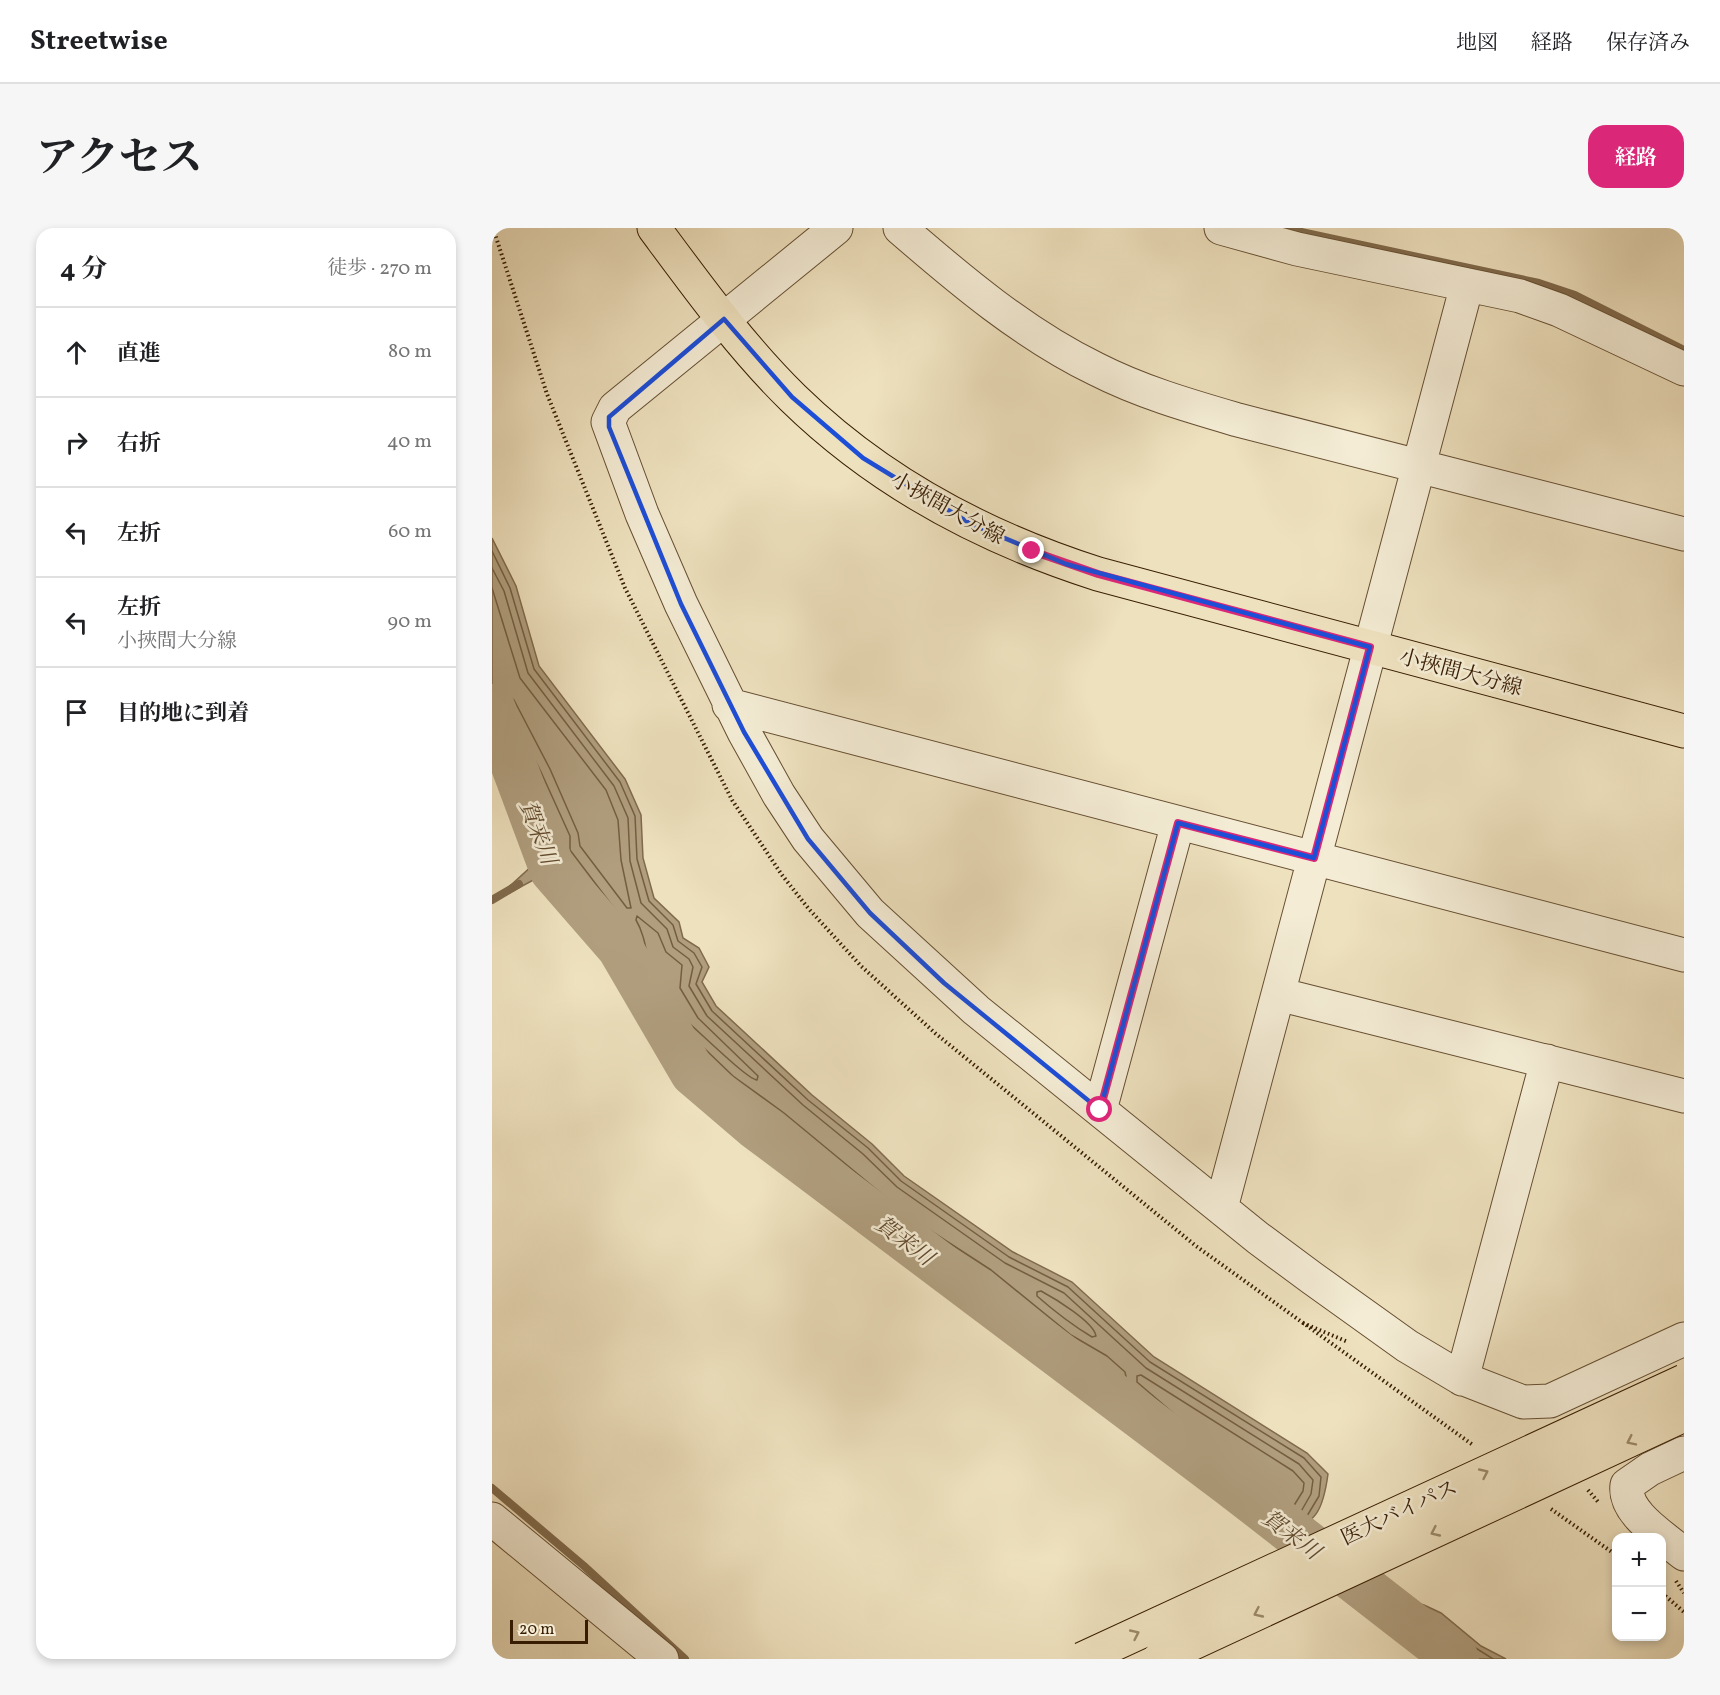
<!DOCTYPE html>
<html lang="ja">
<head>
<meta charset="utf-8">
<style>
  :root { --surface:#fff; --page:#f6f6f6; --text:#202124; --muted:#757577; --line:#e0e0e0; --accent:#db2777 }
  body { margin:0; font-family:Vollkorn,"Noto Serif JP",serif; background:var(--page); color:var(--text) }
  .controls { position:absolute; right:18px; bottom:18px; display:grid; overflow:hidden; border-radius:12px; box-shadow:0 3px 9px #0003 }
  .controls button { width:54px; height:54px; display:grid; place-items:center; padding:0; border:0; border-bottom:2px solid var(--line); background:var(--surface); color:var(--text); font:30px sans-serif }
  .scale { position:absolute; left:18px; bottom:15px; width:78px; box-sizing:border-box; padding-left:6px; border:3px solid #381d02; border-top:0; font-size:16px; line-height:21px; white-space:nowrap; color:#381d02; -webkit-text-stroke:4px #f4ecd5; paint-order:stroke }
  .stop { position:absolute; width:18px; height:18px; margin:-14px; border:4px solid #db2777; border-radius:50%; background:#fff }
  .stop.end { background:#db2777; border-color:#fff; box-shadow:0 2px 6px #0008 }
  .list { margin:0; padding:0; list-style:none }
  h2 { display:flex; justify-content:space-between; align-items:center; height:78px; margin:0; padding:0 24px; font-size:26px }
  h2 small { font-size:20px; font-weight:400; color:var(--muted) }
  .list li { display:grid; grid-template-columns:39px 1fr auto; gap:18px; align-items:center; box-sizing:border-box; height:90px; padding:0 24px; border-top:2px solid var(--line) }
  .list b { display:block; font-size:22px; white-space:nowrap }
  .list p { margin:0; font-size:20px; white-space:nowrap; color:var(--muted) }
  .list em { font-size:20px; font-style:normal; color:var(--muted) }
  .icon { flex:none; width:33px; height:33px; fill:none; stroke:currentColor; stroke-width:2; stroke-linecap:round; stroke-linejoin:round }
  .map { position:relative; flex:none; width:1192px; height:1431px; overflow:hidden; border-radius:18px }
  header { display:flex; align-items:center; gap:36px; box-sizing:border-box; height:84px; padding:0 30px; background:var(--surface); border-bottom:2px solid var(--line) }
  header strong { font-size:28px }
  nav { display:flex; gap:33px; margin-inline-start:auto; font-size:21px }
  .intro { display:flex; align-items:center; justify-content:space-between; box-sizing:border-box; height:144px; padding:0 36px }
  h1 { margin:0; font-size:42px }
  .button { padding:15px 27px; border-radius:18px; background:var(--accent); color:#fff; font-size:21px; font-weight:700 }
  main { display:flex; gap:36px; padding:0 36px }
  aside { flex:1; background:var(--surface); border-radius:18px; box-shadow:0 3px 9px #0003 }
  .map>svg:first-child { display:block }
  .water { fill:#b09e7e; stroke:#806a4c; stroke-width:1.5 }
  .lines { fill:none; stroke-linecap:round; stroke-linejoin:round }
  .shore { stroke:#745e40; stroke-width:1.5 }
  .stream { stroke:#806a4c; stroke-width:8 }
  .river { stroke:#b09e7e; stroke-width:46 }
  .minor-casing { stroke:#664e31; stroke-width:35 }
  .major-casing { stroke:#381d02; stroke-width:35 }
  .path { stroke:#381d02; stroke-width:4; stroke-dasharray:1.5 3; stroke-linecap:butt }
  .minor { stroke:#f4ecd5; stroke-width:33 }
  .major { stroke:#eee1be; stroke-width:33 }
  .major-bridge-casing { stroke:#381d02; stroke-width:35; stroke-linecap:butt }
  .major-bridge { stroke:#eee1be; stroke-width:33 }
  .oneway { stroke:#9c8969 }
  .route { stroke:#db2777; stroke-width:8 }
  .marked { fill:none; stroke:#1d4ed8; stroke-width:4.5; stroke-linejoin:round }
  .labels { text-anchor:middle; stroke-width:5; stroke-linejoin:round; paint-order:stroke }
  .street-label { font-size:21px; fill:#381d02; stroke:#f4ecd5 }
  .water-label { font-size:22px; font-style:italic; fill:#624a2d; stroke:#f4ecd5 }
</style>
</head>
<body>
<header>
<strong>Streetwise</strong>
<nav><a>地図</a><a>経路</a><a>保存済み</a></nav>
</header>
<div class="intro"><h1>アクセス</h1><a class="button">経路</a></div>
<main>
<aside>
<h2>4 分<small>徒歩 · 270 m</small></h2>
<ul class="list">
<li><svg class="icon" aria-label="ahead" viewBox="0 0 24 24"><path d="M12 20V5M6 11l6-6 6 6"/></svg><div><b>直進</b></div><em>80 m</em></li>
<li><svg class="icon" aria-label="right" viewBox="0 0 24 24"><path d="M7 20v-9h11M14 6l5 5-5 5"/></svg><div><b>右折</b></div><em>40 m</em></li>
<li><svg class="icon" aria-label="left" viewBox="0 0 24 24"><path d="M17 20v-9H6M10 6l-5 5 5 5"/></svg><div><b>左折</b></div><em>60 m</em></li>
<li><svg class="icon" aria-label="left" viewBox="0 0 24 24"><path d="M17 20v-9H6M10 6l-5 5 5 5"/></svg><div><b>左折</b><p>小挾間大分線</p></div><em>90 m</em></li>
<li><svg class="icon" aria-label="arrive" viewBox="0 0 24 24"><path d="M6 21V4h12l-3 4 3 4H6"/></svg><div><b>目的地に到着</b></div></li>
</ul>
</aside>
<div class="map">
<svg width="1192" height="1431" viewBox="0 0 1192 1431">
  <rect width="100%" height="100%" fill="#eee1be"/>
  <filter id="stains"><feTurbulence type="fractalNoise" baseFrequency=".00333" numOctaves="4"/><feColorMatrix values="0 0 0 0 .2 0 0 0 0 .09 0 0 0 0 .02 0 0 0 .5 -.17"/></filter>
  <radialGradient id="worn" r=".72"><stop offset=".6" stop-color="#630" stop-opacity="0"/><stop offset="1" stop-color="#630" stop-opacity=".3"/></radialGradient>
  <path class="water" d="M 0,310 L 24,358 L 47,438 L 133,551 L 149,587 L 151,630 L 162,670 L 187,694 L 191,710 L 207,720 L 217,739 L 210,754 L 224,778 L 320,867 L 380,916 L 412,948 L 521,1024 L 580,1054 L 662,1129 L 815,1225 L 836,1246 C 831,1283 825,1294 790,1308 L 620,1161 L 622,1152 L 606,1139 L 571,1118 L 492,1053 L 412,1002 L 284,896 L 233,859 L 179,807 L 168,802 L 145,770 L 134,742 L 130,712 L 73,635 L 21,663 L 18,658 L 66,614 L 0,478 Z
    M 887,1353 L 902,1369 L 932,1377 L 949,1385 L 989,1418 L 1014,1431 L 932,1431 L 854,1371 Z"/>
  <g class="lines">
    <path class="shore" d="M 0,323 L 18,360 L 42,441 L 128,554 L 143,588 L 145,631 L 157,673 L 181,697 L 186,713 L 202,725 L 210,739 L 204,756 L 220,783 L 316,872 L 376,920 L 409,953 L 517,1029 L 576,1059 L 658,1134 L 812,1230 L 829,1249 L 827,1268 L 812,1293 L 790,1300 L 628,1161 L 627,1149 L 609,1133 L 575,1113 L 495,1048 L 415,996 L 287,891 L 236,854 L 183,802 L 172,797 L 150,767 L 140,740 L 135,709 L 77,631 L 72,629 L 61,634 L 58,632 L 70,618 L 71,611 L 8,480 L 0,476
      M 0,340 L 12,363 L 36,445 L 122,558 L 136,590 L 138,633 L 149,675 L 175,701 L 181,719 L 197,731 L 201,739 L 197,758 L 215,788 L 311,877 L 371,926 L 405,959 L 513,1035 L 572,1065 L 654,1140 L 807,1236 L 821,1252 L 819,1266 L 807,1287 L 791,1291 L 636,1158 L 633,1144 L 615,1128 L 579,1107 L 499,1042 L 419,990 L 292,885 L 241,848 L 188,797 L 177,791 L 157,763 L 147,739 L 141,705 L 78,622 L 78,608 L 49,544 L 14,475 L 0,469
      M 0,360 L 28,450 L 114,562 L 126,592 L 129,632 L 139,680 L 135,680 L 88,618 L 86,605 L 58,541 L 22,472 L 12,462 L 0,460
      M 145,688 L 166,705 L 174,724 L 190,737 L 188,760 L 206,790 L 266,848 L 265,852 C 254,851 200,796 184,784 C 177,779 168,766 164,758 C 154,736 156,712 144,692 Z
      M 549,1063 C 562,1070 602,1094 604,1108 L 600,1109 C 580,1097 562,1083 545,1068 L 545,1064 Z
      M 649,1147 L 801,1243 L 812,1255 L 811,1263 L 801,1279 L 793,1281 L 645,1154 L 645,1148 Z
      M 935,1431 L 932,1424 L 869,1375 L 869,1370 L 887,1362 L 900,1375 L 930,1383 L 945,1390 L 960,1405 L 1001,1431
      M 942,1431 L 938,1419 L 899,1388 L 899,1384 C 934,1382 956,1414 984,1431"/>
    <path class="stream" d="M 791,0 L 1047,55 L 1083,67 L 1192,122
      M 0,672 L 27,656
      M 0,1260 L 92,1338 L 193,1431"/>
    <path class="river" d="M 0,479 L 61,643 L 128,720 L 201,845 L 263,898 L 740,1257 L 964,1431"/>
    <defs>
      <path id="minor" d="M 344,0 L 123,180 L 116,194 L 150,286 L 189,376 L 252,504 L 287,567 L 316,611 L 378,685 L 484,782 L 766,1010 L 820,1050 L 915,1118 L 967,1149 L 1031,1174 L 1058,1173 L 1192,1111
        M 408,0 C 468,52 532,106 604,141 C 649,164 698,178 746,192 L 1192,306
        M 729,0 L 805,21 L 1028,68 L 1067,82 L 1192,141
        M 237,477 L 1192,727
        M 786,766 L 1192,868
        M 608,882 L 686,595
        M 729,980 L 975,57
        M 970,1151 L 1055,833
        M 1192,1225 L 1158,1241 L 1135,1257 C 1131,1285 1172,1309 1192,1326
        M 0,1291 L 170,1431"/>
      <path id="major" d="M 162,0 C 205,58 249,119 301,170 C 386,253 493,310 606,346 L 1192,503"/>
    </defs>
    <use href="#minor" class="minor-casing"/>
    <use href="#major" class="major-casing"/>
    <path class="path" d="M 1,0 L 55,166 L 133,360 L 240,572 L 290,647 L 316,680 L 369,738 L 443,805 L 704,1018 L 981,1217
      M 811,1095 L 856,1114
      M 1096,1262 L 1107,1275
      M 1059,1281 L 1124,1327
      M 1184,1353 L 1192,1365
      M 1170,1365 L 1192,1384"/>
    <use href="#minor" class="minor"/>
    <use href="#major" class="major"/>
    <defs>
      <path id="major-bridge" d="M 590,1431 L 1192,1153
        M 667,1431 L 1192,1187"/>
    </defs>
    <use href="#major-bridge" class="major-bridge-casing"/>
    <use href="#major-bridge" class="major-bridge"/>
  </g>
  <defs><path id="oneway-chevron" d="M-2-3.5L2.5 0L-2 3.5" fill="none" stroke-width="1.6" stroke-linecap="round" stroke-linejoin="round" transform="scale(1.5)"/></defs>
  <g class="oneway">
    <use href="#oneway-chevron" transform="translate(1139 1213) rotate(154)"/>
    <use href="#oneway-chevron" transform="translate(992 1245) rotate(-25)"/>
    <use href="#oneway-chevron" transform="translate(943 1304) rotate(155)"/>
    <use href="#oneway-chevron" transform="translate(766 1385) rotate(155)"/>
    <use href="#oneway-chevron" transform="translate(643 1406) rotate(-25)"/>
  </g>
  <g class="lines">
    <path class="route" d="M 540,323 L 606,346 L 878,419 L 822,630 L 686,595 L 608,882"/>
  </g>
  <path class="marked" d="M 232,91 L 300,169 L 371,230 L 479,296 L 574,336 L 878,419 L 822,630 L 686,595 L 608,882 L 452,755 L 378,685 L 316,611 L 252,504 L 189,376 L 117,199 L 117,189 Z"/>
  <g class="labels">
    <g class="street-label">
      <text transform="translate(456 280) rotate(29)" y="7">小挾間大分線</text>
      <text transform="translate(969 444) rotate(15)" y="7">小挾間大分線</text>
      <text transform="translate(907 1284) rotate(-25)" y="7">医大バイパス</text>
    </g>
    <g class="water-label">
      <text transform="translate(47 604) rotate(69)" y="8">賀来川</text>
      <text transform="translate(413 1012) rotate(37)" y="8">賀来川</text>
      <text transform="translate(800 1306) rotate(37)" y="8">賀来川</text>
    </g>
  </g>
  <rect width="100%" height="100%" filter="url(#stains)"/>
  <rect width="100%" height="100%" fill="url(#worn)"/>
</svg>
<div class="controls">
<button>+</button>
<button>−</button>
</div>
<div class="scale">20 m</div>
<div class="stop" style="left:608px;top:882px"></div>
<div class="stop end" style="left:540px;top:323px"></div>
</div>
</main>
</body>
</html>
